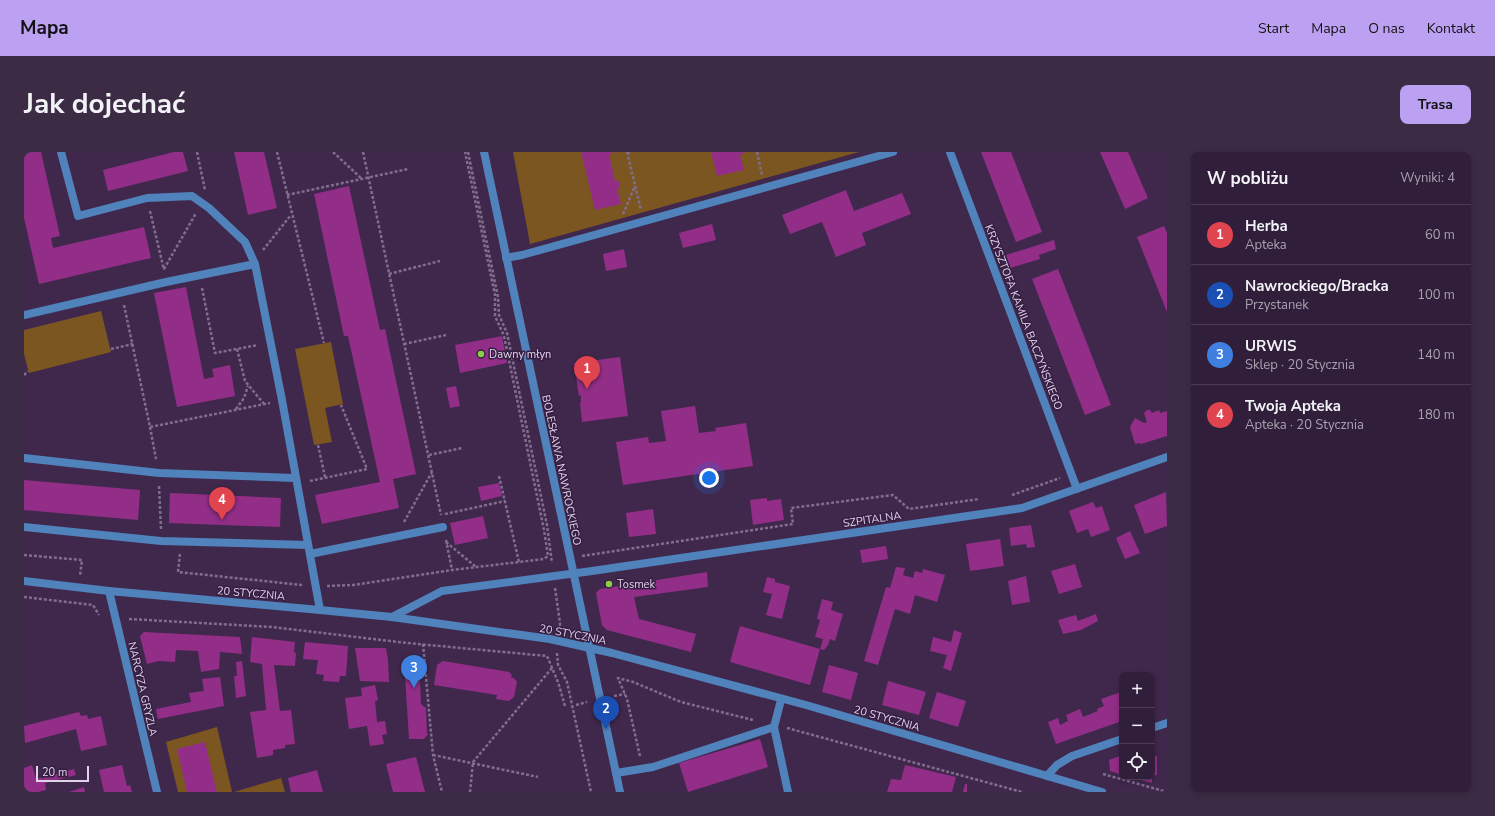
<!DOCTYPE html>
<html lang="pl">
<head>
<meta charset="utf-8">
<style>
  :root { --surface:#301e3a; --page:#3c2b45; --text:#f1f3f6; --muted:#a8a2af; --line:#4b3c54; --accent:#bca0f2 }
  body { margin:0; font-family:"Nunito Sans",sans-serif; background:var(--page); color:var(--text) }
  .controls { position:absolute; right:12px; bottom:12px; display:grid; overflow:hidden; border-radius:8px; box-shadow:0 2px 6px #0003 }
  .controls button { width:36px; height:36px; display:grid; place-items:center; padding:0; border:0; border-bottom:1px solid var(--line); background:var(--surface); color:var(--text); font:20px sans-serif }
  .scale { position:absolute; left:12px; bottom:10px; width:53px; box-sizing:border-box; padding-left:4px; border:2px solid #e0d2e9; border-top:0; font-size:11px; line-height:14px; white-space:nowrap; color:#e0d2e9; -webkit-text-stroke:3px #351e42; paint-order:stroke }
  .you { position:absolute; left:685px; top:326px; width:14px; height:14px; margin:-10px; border:3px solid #fff; border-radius:50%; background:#1a73e8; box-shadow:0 0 0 6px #1a73e833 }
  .badge { display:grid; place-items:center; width:26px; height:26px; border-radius:50%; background:var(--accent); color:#fff; font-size:13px; font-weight:700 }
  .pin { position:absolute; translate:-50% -33px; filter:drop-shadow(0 1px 2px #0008) }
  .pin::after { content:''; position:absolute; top:21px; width:14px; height:12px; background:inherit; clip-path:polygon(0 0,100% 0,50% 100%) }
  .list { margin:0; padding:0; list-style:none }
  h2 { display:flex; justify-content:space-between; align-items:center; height:52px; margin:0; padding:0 16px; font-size:17px }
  h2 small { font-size:13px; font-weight:400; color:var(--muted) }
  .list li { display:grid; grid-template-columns:26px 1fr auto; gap:12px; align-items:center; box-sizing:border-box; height:60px; padding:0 16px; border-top:1px solid var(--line) }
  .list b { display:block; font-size:15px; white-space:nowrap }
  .list p { margin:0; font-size:13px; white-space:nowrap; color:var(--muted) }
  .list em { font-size:13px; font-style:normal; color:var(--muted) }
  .icon { flex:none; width:22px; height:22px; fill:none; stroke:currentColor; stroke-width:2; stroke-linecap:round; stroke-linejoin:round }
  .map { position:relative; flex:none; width:1143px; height:640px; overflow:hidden; border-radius:8px }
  header { display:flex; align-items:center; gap:24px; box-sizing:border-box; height:56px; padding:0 20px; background:var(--accent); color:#111 }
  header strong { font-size:19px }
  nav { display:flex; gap:22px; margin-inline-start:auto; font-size:14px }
  .intro { display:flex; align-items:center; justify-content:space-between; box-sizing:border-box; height:96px; padding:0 24px }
  h1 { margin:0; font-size:28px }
  .button { padding:10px 18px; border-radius:8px; background:var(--accent); color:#111; font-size:14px; font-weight:700 }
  main { display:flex; gap:24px; padding:0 24px }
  aside { flex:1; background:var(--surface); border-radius:8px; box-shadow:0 2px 6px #0003 }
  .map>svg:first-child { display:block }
  .green { fill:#7c5620 }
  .building { fill:#922e87 }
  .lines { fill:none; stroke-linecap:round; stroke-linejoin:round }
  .path { stroke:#816d8d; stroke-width:2.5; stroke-dasharray:3 2; stroke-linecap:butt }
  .minor { stroke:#5082bb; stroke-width:8 }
  .tertiary { stroke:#5082bb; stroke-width:8 }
  .poi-dot { fill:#8ace48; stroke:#351e42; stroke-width:1.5 }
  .labels { text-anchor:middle; stroke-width:3; stroke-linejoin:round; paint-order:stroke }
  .street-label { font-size:11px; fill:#e0d2e9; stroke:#351e42 }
  .poi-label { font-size:11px; fill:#e0d2e9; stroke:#351e42; text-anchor:start }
</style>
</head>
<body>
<header>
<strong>Mapa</strong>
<nav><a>Start</a><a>Mapa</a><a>O nas</a><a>Kontakt</a></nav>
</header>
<div class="intro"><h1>Jak dojechać</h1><a class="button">Trasa</a></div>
<main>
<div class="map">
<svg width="1143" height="640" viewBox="0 0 1143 640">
  <rect width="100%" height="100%" fill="#40284d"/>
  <path class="green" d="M 489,0 L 835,0 L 506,92 Z
    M 77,159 L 87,200 L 5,221 L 0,202 L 0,178 Z
    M 307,190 L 319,252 L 301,256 L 308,290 L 290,293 L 271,197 Z
    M 193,575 L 208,640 L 154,640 L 142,590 Z
    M 257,626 L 261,640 L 210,640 Z"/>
  <path class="building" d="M 7,0 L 17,0 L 36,84 L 27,86 L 29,96 L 120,75 L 127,106 L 15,132 L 0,66 L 0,1 Z
    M 150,0 L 159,0 L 164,19 L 84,39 L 79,18 Z
    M 210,0 L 240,0 L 253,56 L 224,63 Z
    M 557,0 L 591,0 L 585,2 L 591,29 L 595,29 L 596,36 L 593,37 L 597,52 L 571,58 Z
    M 687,0 L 719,0 L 720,2 L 716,3 L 720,18 L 693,24 Z
    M 957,0 L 987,0 L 1018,80 L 992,90 Z
    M 1076,0 L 1104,0 L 1124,46 L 1101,57 Z
    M 325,34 L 356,178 L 361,177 L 392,322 L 369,327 L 375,356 L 298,372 L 291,343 L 356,330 L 324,184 L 320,184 L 290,42 Z
    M 822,38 L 830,59 L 878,41 L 887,62 L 838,81 L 842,93 L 812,105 L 798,70 L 766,82 L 758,63 Z
    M 688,72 L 692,88 L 659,96 L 655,81 Z
    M 1140,74 L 1143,81 L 1143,160 L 1113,85 Z
    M 1030,88 L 1032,97 L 1015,103 L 1016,107 L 986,116 L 982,103 Z
    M 600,97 L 603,115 L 582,119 L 579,102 Z
    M 1034,117 L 1087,253 L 1061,263 L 1008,127 Z
    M 162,135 L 180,227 L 190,225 L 188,217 L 206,213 L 211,244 L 153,255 L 130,141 Z
    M 478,184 L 483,211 L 436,221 L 431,193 Z
    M 596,205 L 604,264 L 558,270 L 556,250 L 557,250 L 557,243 L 555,244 L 550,211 Z
    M 432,234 L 436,254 L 426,256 L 422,236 Z
    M 671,254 L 675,281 L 692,279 L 691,276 L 722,271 L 729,314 L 599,333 L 592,290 L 624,285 L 625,291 L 642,289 L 637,259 Z
    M 1123,258 L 1126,258 L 1128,261 L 1135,258 L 1136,261 L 1143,259 L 1143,284 L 1117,292 L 1115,291 L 1111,292 L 1106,275 L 1111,266 L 1120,271 L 1123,270 L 1120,261 Z
    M 0,328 L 116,338 L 114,368 L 0,358 Z
    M 475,331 L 478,344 L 457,349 L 454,335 Z
    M 1142,340 L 1143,374 L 1121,382 L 1110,353 Z
    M 146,341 L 257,346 L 256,375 L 145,371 Z
    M 743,346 L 743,349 L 757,347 L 760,368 L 729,373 L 726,348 Z
    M 1069,350 L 1072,356 L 1078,354 L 1086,378 L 1067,385 L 1064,377 L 1053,381 L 1045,359 Z
    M 629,357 L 632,382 L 605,385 L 602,361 Z
    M 459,364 L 464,386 L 431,393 L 426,371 Z
    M 1007,373 L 1011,395 L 1003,396 L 1002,392 L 987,394 L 985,376 Z
    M 1106,379 L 1116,401 L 1101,407 L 1092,386 Z
    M 976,387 L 980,414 L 946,419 L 942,392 Z
    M 862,394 L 864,407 L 838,411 L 836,398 Z
    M 1051,412 L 1058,435 L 1035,442 L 1027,419 Z
    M 872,415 L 881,416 L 879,423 L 889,426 L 891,419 L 898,421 L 899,417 L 921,423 L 913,450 L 891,443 L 886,462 L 871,457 L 854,513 L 840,509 L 862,435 L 866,436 Z
    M 683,420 L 684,435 L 610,445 L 615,467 L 672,482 L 667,500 L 583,478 L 578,473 L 572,441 L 576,437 Z
    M 1002,424 L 1006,450 L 988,453 L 984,429 Z
    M 743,425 L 751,427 L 751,430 L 766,434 L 758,467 L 742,463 L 748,442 L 739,440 Z
    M 798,447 L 809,450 L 807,458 L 819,462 L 811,489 L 806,487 L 804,493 L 800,498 L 796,497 L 799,487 L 791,485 L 796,468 L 793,467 Z
    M 1072,462 L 1074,469 L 1057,478 L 1039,482 L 1034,468 L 1052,463 L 1054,469 Z
    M 716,474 L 796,497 L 786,533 L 706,510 Z
    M 930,478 L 938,481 L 927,519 L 919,516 L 923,503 L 906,499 L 909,485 L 927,490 Z
    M 120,480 L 216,485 L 218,502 L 196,500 L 195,517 L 177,520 L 174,499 L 152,498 L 151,510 L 135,509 L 123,512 L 116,484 Z
    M 228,485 L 271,490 L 270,500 L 272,501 L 271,514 L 250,513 L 256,559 L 267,558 L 271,592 L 261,593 L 261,596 L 249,598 L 249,603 L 233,606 L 226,560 L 242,558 L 238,512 L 226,510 Z
    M 281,490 L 324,494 L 322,524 L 316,524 L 315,530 L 299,529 L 300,523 L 292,522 L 294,508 L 279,507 Z
    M 331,496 L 362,496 L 364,508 L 365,530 L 336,529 Z
    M 392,506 L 395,508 L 397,552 L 402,556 L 403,581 L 404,582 L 400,587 L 385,587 L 380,507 Z
    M 218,509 L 222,544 L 212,546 L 210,524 L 213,524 L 212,510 Z
    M 419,509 L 485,520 L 488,523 L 487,526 L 490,526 L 493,530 L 490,545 L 485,549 L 472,547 L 473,543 L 410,533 L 413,513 Z
    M 805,513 L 834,521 L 827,548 L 798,540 Z
    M 196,525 L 200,554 L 134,567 L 132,557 L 167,550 L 165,541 L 180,539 L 178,527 Z
    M 864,529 L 902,540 L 895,563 L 858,553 Z
    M 351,533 L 354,548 L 351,549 L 353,570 L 361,569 L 363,582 L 358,583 L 360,592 L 346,594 L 343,574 L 325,577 L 321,546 L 338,544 L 337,536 Z
    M 913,540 L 942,549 L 934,575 L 905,566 Z
    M 1097,540 L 1098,544 L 1098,569 L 1032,592 L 1024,570 L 1034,566 L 1036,573 L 1044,569 L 1042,563 L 1056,557 L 1059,565 L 1074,559 L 1073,557 L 1080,554 L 1077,547 Z
    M 55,560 L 57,564 L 63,563 L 64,567 L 77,564 L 83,593 L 57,599 L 52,577 L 1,591 L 0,574 Z
    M 736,587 L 744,615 L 664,640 L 655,611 Z
    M 181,590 L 193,640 L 163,640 L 153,597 Z
    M 1098,603 L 1098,623 L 1086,619 L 1085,608 Z
    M 1128,604 L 1133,604 L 1133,623 L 1128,624 Z
    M 392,605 L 401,640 L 369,640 L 362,612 Z
    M 8,613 L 12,627 L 50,617 L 52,623 L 21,631 L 22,638 L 14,640 L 0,640 L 0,616 Z
    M 98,613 L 103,634 L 106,633 L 108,640 L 80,640 L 75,618 Z
    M 881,613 L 932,625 L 928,640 L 863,640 L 867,627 L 877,628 Z
    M 293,618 L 299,640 L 267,640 L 264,626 Z
    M 1107,625 L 1128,625 L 1128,631 Z
    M 941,632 L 943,632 L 943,640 L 939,640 Z
    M 60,635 L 61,640 L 45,640 Z"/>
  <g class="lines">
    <path class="path" d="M 173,0 L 181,38
      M 253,0 L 300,191
      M 309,0 L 338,27
      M 339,0 L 417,363
      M 444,0 L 474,145 L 475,163 L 483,181 L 523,373 L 528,411
      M 603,0 L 617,58
      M 733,0 L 738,23
      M 603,1 L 607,0
      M 263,43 L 384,17
      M 126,59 L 140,118
      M 599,62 L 611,34
      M 239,98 L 267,63
      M 140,117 L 172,61
      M 365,122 L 416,109
      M 178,136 L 191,201 L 234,193
      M 100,153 L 126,275 L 246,251
      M 380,192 L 422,183
      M 87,197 L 109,192
      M 213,197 L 221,229 L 240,252
      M 0,223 L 4,219
      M 212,257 L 220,246 L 224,234
      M 126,275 L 132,307
      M 294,293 L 301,325
      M 405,303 L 438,296
      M 475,324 L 495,410
      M 286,329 L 343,317 L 317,253
      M 135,334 L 137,377
      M 988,343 L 1036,326
      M 421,362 L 481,349
      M 380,370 L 408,320
      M 422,388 L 428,418
      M 422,390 L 452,415
      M 156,402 L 154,420 L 278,433
      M 0,403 L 58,408 L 56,424
      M 558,404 L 769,372 L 767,356 L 869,343 L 885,357 L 955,347
      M 303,434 L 329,433 L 428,418 L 520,407 L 524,404 L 520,378 L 480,184 L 471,164 L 471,143 L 441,0
      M 531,436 L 536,471 L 536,476
      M 0,445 L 69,453 L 75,463
      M 105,467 L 248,475 L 383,491 L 523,504 L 534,530 L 541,554
      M 399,492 L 409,603 L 418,640
      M 533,501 L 534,513 L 543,530 L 567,640
      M 590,544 L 601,542
      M 552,553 L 563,550
      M 763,576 L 998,640
      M 409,603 L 514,625
      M 616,604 L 603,547 L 594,526 L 609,530 L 657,550 L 729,568
      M 1079,622 L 1143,640
      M 446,640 L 449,610 L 528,516"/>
    <path class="minor" d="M 37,0 L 54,64 L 123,46 L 168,44 L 185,56 L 221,90 L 231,112 L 258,248 L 296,458
      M 926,0 L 1053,337
      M 482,106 L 498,103 L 869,0
      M 0,163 L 142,130 L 231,112
      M 0,306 L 135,321 L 271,326
      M 0,375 L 137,389 L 284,393
      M 286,402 L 419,375
      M 85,439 L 133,640
      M 368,465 L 418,439 L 568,419 L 998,356 L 1143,305
      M 757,548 L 750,575 L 764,640
      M 1128,576 L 1143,571
      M 592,621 L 629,615 L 750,575
      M 1023,624 L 1033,613 L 1048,604 L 1098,587"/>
    <path class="tertiary" d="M 460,0 L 596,640
      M 0,429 L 85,439 L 296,458 L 368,465 L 526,487 L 588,501 L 782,553 L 1078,640"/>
  </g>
  <g class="poi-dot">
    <circle cx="457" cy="202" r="4"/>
    <circle cx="585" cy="432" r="4"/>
  </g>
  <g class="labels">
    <g class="street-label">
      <text transform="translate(1000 165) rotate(69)" y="4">KRZYSZTOFA KAMILA BACZYŃSKIEGO</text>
      <text transform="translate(538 318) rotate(78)" y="4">BOLESŁAWA NAWROCKIEGO</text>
      <text transform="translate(848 367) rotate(-8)" y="4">SZPITALNA</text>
      <text transform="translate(227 441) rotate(5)" y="4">20 STYCZNIA</text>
      <text transform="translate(549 482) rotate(11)" y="4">20 STYCZNIA</text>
      <text transform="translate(119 537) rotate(77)" y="4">NARCYZA GRYZLA</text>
      <text transform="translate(863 566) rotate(16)" y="4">20 STYCZNIA</text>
    </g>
    <g class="poi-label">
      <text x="465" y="206">Dawny młyn</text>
      <text x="593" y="436">Tosmek</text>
    </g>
  </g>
</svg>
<div class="controls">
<button>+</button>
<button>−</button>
<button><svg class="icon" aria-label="locate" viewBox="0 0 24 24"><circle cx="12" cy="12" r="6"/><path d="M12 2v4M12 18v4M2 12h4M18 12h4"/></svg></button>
</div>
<div class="scale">20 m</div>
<div class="you"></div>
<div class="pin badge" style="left:563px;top:237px;background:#e0444e">1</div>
<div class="pin badge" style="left:582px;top:577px;background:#1a4fb4">2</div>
<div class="pin badge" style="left:390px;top:536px;background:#3f7fe0">3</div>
<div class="pin badge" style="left:198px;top:368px;background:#e0444e">4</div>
</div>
<aside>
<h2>W pobliżu<small>Wyniki: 4</small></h2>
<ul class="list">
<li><span class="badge" style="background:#e0444e">1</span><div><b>Herba</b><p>Apteka</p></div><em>60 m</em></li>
<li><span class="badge" style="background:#1a4fb4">2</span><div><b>Nawrockiego/Bracka</b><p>Przystanek</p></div><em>100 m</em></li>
<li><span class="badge" style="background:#3f7fe0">3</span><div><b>URWIS</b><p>Sklep · 20 Stycznia</p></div><em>140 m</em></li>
<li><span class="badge" style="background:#e0444e">4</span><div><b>Twoja Apteka</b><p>Apteka · 20 Stycznia</p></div><em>180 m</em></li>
</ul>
</aside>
</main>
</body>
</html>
